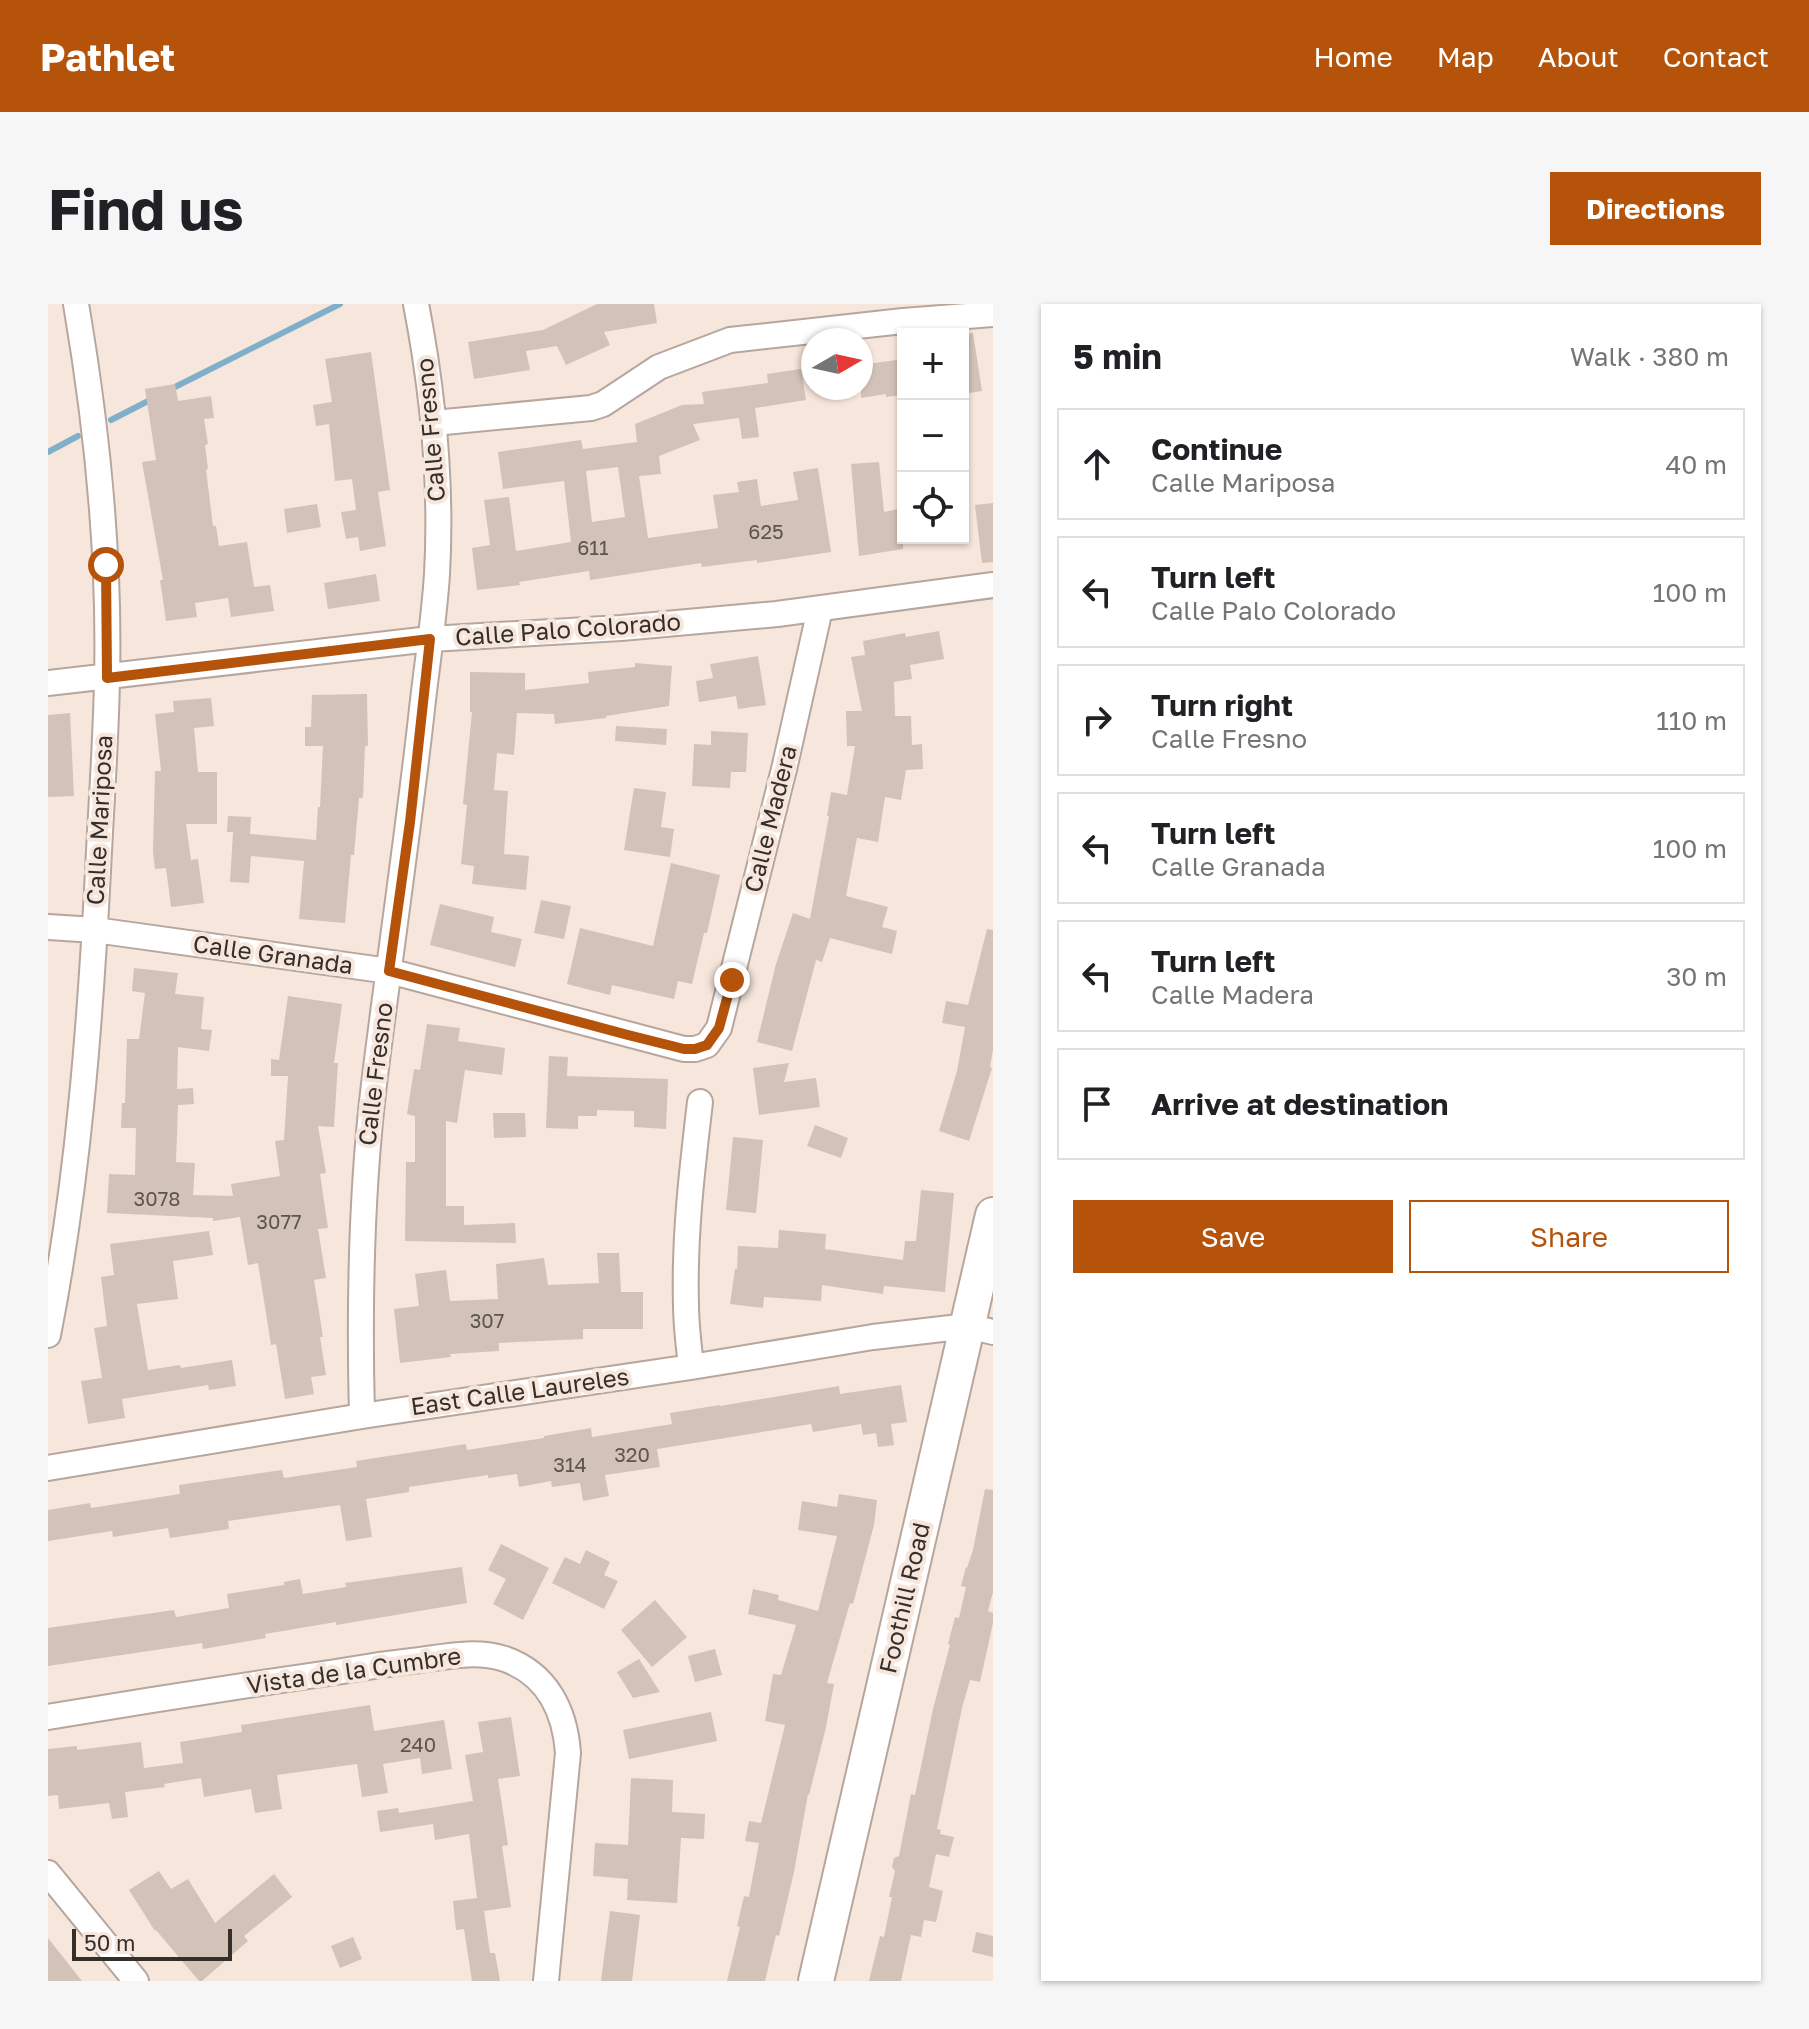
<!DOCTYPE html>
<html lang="en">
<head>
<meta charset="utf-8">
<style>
  :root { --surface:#fff; --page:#f6f6f6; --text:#202124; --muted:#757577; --line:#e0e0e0; --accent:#b45309 }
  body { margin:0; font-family:"Golos Text",sans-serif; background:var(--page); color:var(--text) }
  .controls { position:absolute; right:24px; top:24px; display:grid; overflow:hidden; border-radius:0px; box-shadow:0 2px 6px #0004 }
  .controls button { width:72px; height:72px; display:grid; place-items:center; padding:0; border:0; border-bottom:2px solid var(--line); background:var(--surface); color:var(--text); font:40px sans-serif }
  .compass { position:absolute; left:753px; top:24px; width:72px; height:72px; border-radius:50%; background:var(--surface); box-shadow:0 2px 6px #0004; rotate:81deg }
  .scale { position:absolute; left:24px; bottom:20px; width:160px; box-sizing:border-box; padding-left:8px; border:4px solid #352f2b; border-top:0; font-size:22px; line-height:28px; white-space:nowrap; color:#352f2b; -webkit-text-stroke:6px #f7e6dc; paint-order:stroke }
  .stop { position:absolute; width:24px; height:24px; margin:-18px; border:6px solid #b45309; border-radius:50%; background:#fff }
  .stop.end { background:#b45309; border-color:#fff; box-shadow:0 2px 8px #0008 }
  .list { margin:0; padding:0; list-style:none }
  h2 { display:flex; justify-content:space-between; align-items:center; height:104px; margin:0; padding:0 32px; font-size:34px }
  h2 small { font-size:26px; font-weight:400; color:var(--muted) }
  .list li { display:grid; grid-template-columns:52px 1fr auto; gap:24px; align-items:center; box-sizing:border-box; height:112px; margin:0 16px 16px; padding:0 16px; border:2px solid var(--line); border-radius:0px }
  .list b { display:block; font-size:30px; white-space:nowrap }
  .list p { margin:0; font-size:26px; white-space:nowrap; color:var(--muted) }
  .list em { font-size:26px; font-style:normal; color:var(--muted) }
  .actions { display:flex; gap:16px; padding:24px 32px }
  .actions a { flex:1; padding:18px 0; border:2px solid var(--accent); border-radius:0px; text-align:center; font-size:28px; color:var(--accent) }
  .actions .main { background:var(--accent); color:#fff }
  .icon { flex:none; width:44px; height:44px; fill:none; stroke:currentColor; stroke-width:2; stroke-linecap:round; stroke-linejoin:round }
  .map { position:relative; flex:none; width:945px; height:1677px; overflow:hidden; border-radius:0px }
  header { display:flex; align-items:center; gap:48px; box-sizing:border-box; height:112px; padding:0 40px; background:var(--accent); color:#fff }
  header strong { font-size:38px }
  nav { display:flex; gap:44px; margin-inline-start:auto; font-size:28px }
  .intro { display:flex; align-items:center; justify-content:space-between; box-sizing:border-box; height:192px; padding:0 48px }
  h1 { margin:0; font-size:56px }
  .button { padding:20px 36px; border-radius:0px; background:var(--accent); color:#fff; font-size:28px; font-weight:700 }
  main { display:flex; gap:48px; padding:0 48px }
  aside { flex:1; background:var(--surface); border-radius:0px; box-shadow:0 2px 6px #0004 }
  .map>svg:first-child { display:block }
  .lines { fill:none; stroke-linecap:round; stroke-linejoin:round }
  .stream { stroke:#80b0c9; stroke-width:6 }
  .building { fill:#d3c2b8; fill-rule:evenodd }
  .street-casing { stroke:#b7a69d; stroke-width:28 }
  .secondary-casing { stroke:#b7a69d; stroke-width:38 }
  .street { stroke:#fff; stroke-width:24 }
  .secondary { stroke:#fff; stroke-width:34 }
  .route { stroke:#b45309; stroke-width:10 }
  .labels { text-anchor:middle; stroke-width:8; stroke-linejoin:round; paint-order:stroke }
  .number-label { font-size:20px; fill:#5c544e }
  .street-label { font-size:24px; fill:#352f2b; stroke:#f7e6dc }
</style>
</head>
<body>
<header>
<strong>Pathlet</strong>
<nav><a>Home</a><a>Map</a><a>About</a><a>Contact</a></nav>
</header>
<div class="intro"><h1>Find us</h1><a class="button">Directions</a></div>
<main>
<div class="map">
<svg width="945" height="1677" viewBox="0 0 945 1677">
  <rect width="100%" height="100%" fill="#f7e6dc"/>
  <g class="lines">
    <path class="stream" d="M 123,85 L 292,0
      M 63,116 L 106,94
      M 0,148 L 30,132"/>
  </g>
  <path class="building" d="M 549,0 L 606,0 L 609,19 L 556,28 L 562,41 L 518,61 L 509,42 L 478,47 L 482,66 L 426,75 L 420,38 L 495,26 Z
    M 925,29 L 934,87 L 915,90 L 915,30 Z
    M 323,48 L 342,186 L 330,188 L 338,242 L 312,247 L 310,233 L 298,235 L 293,208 L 308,206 L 304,175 L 287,177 L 281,120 L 268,122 L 265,101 L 284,98 L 277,55 Z
    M 855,55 L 855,91 L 838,93 L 838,90 L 813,94 L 813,61 Z
    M 753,65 L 758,96 L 707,104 L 711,133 L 694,135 L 691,114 L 645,120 L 652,136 L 611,152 L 613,170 L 591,172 L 600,234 L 670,224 L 665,191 L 691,188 L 689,178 L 709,175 L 713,202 L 750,196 L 745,168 L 770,164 L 783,248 L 709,259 L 709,256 L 654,263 L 653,259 L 542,276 L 541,267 L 471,278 L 472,281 L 429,286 L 424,244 L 442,241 L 436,196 L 461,193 L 468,247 L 523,238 L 516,177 L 455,185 L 450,148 L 533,136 L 535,145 L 589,138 L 587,120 L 634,101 L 656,100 L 654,88 L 720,79 L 719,70 ZM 570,163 L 577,213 L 544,218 L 538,167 Z
    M 127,80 L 130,97 L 163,92 L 166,114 L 156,115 L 160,140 L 157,141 L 160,165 L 158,166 L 165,222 L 168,222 L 171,242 L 199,238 L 206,283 L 222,281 L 226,307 L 183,313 L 180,294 L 147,299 L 149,313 L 118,317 L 112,276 L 115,276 L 94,158 L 108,156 L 97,85 Z
    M 831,158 L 836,208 L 855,204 L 855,245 L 811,252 L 803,160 Z
    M 945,199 L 945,258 L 934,259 L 927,201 Z
    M 269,200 L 273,223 L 239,229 L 236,205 Z
    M 328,270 L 332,297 L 280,305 L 276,279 Z
    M 891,327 L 896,355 L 862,361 L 864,375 L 846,378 L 847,412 L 863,412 L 864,441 L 874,440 L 875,465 L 858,466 L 853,496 L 837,493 L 830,538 L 809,534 L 798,592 L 840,603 L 834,623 L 849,627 L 844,650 L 782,634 L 774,658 L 768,656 L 744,747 L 709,738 L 728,660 L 745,609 L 762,615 L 781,512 L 779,512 L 783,488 L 799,491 L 807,442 L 799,442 L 798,407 L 814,407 L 803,353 L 817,351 L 815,337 L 857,329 L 858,333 Z
    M 710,352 L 718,401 L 690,405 L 688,392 L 651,398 L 648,377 L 665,374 L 662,360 Z
    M 587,359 L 624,362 L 621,402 L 558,412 L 558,414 L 507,420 L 506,410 L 469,409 L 466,451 L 449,449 L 446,486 L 460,487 L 456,550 L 481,552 L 478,586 L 424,580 L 426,562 L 413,560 L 419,501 L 415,500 L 424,408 L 422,408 L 422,368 L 477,369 L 477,386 L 541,379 L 540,368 L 587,363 Z
    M 319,390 L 320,442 L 317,442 L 315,494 L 311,494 L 306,551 L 303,551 L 297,619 L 251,615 L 256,557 L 203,552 L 201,579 L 182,578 L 185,528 L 179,528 L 180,512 L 203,513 L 202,530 L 268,536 L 270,503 L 272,503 L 275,442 L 257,442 L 257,423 L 263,423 L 264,391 Z
    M 163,394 L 166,422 L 146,424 L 150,468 L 169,468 L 169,520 L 138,520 L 143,556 L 150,555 L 156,599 L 123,603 L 118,564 L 107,565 L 105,548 L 107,467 L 113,467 L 107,410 L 126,408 L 125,397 Z
    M 22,409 L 26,492 L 0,493 L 0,411 Z
    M 568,422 L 619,425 L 618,441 L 567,437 Z
    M 663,427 L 700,429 L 698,468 L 683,468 L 682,484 L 644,482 L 646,440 L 663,441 Z
    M 586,484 L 618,488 L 613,523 L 626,525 L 622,553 L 576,546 Z
    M 623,559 L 672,571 L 659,629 L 656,629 L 644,680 L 630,677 L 626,695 L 564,681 L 562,691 L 519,680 L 532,624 L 605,642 Z
    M 493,596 L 523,602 L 516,635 L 486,629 Z
    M 392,600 L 446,613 L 443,628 L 474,635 L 467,663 L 382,641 Z
    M 939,625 L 945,626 L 945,746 L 942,763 L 944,764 L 921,837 L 891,827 L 909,767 L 917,723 L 894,719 L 898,697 L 920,701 Z
    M 86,664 L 130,669 L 127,690 L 156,693 L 153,725 L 164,726 L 161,747 L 130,743 L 129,785 L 145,784 L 146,800 L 130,801 L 128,858 L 147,859 L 145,891 L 185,892 L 183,880 L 232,872 L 227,837 L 236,836 L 240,772 L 223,772 L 223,755 L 231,756 L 240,692 L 294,700 L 286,759 L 290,759 L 286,823 L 270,822 L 278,869 L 272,870 L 280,924 L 270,925 L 278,974 L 266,976 L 275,1033 L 272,1033 L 278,1071 L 263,1073 L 266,1090 L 237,1095 L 228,1040 L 223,1041 L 210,959 L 200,961 L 192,913 L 165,917 L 165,914 L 59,909 L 61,870 L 87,871 L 88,824 L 73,824 L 74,799 L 77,799 L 79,735 L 91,735 L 97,689 L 84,687 Z
    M 379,720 L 412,724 L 410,737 L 457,744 L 454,771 L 417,766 L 409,819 L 398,817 L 398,902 L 416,902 L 416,921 L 467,919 L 468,939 L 357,937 L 358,858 L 367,858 L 367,812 L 359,810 L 366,765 L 372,766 Z
    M 501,752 L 520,753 L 519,772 L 620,775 L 618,825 L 586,823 L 586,807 L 549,806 L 549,812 L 530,812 L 530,825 L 498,824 Z
    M 741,759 L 736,778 L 768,774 L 772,803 L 711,811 L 705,764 Z
    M 445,809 L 477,809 L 478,833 L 446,834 Z
    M 767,821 L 800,834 L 793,854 L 759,842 Z
    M 685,833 L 715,836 L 708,909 L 678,906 Z
    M 873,886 L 906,889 L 897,988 L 836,982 L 835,990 L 774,981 L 773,997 L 716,993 L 715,1004 L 682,1000 L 687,965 L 689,965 L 690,942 L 730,944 L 731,926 L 778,930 L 777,945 L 855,956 L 857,937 L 868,937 Z
    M 161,927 L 165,951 L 125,957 L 130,995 L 89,1000 L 100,1066 L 132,1061 L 133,1064 L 184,1056 L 188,1082 L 161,1086 L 160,1081 L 74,1095 L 77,1114 L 40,1120 L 33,1077 L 54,1074 L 46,1024 L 59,1022 L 53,973 L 66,971 L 62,940 Z
    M 549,949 L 571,949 L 573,988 L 595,988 L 595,1025 L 535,1025 L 535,1035 L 451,1039 L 451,1047 L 402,1050 L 403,1053 L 352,1059 L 346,1005 L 371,1002 L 367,970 L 398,966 L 402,997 L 450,995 L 448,960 L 496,954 L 500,981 L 551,979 Z
    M 853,1081 L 859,1118 L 843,1120 L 846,1141 L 830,1143 L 828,1129 L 815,1131 L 813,1120 L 765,1128 L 763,1120 L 609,1145 L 612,1163 L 557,1171 L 561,1192 L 535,1197 L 532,1179 L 504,1183 L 503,1177 L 471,1183 L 469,1170 L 440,1174 L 440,1171 L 361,1183 L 361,1188 L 318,1195 L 324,1233 L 298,1237 L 292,1201 L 180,1217 L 181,1225 L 122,1234 L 120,1224 L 65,1233 L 64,1227 L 0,1237 L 0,1206 L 42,1199 L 43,1204 L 132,1190 L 131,1181 L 234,1166 L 236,1174 L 309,1163 L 308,1157 L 418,1140 L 419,1146 L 496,1134 L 496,1132 L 543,1124 L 544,1133 L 624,1120 L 622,1109 L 672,1101 L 672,1102 L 791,1082 L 792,1090 Z
    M 937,1185 L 945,1186 L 945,1288 L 940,1307 L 945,1309 L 945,1319 L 932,1378 L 922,1376 L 914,1404 L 889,1525 L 893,1526 L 892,1530 L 906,1533 L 901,1553 L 888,1550 L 881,1583 L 895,1587 L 888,1618 L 876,1616 L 873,1633 L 863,1631 L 853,1677 L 821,1677 L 832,1632 L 836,1633 L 844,1593 L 841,1593 L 847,1567 L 844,1563 L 846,1554 L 851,1552 L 863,1490 L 867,1491 L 885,1405 L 902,1341 L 900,1340 L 907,1313 L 911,1314 L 918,1283 L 913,1282 L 918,1263 L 919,1264 L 925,1246 Z
    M 791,1190 L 829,1196 L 826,1221 L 805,1300 L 802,1299 L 779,1379 L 786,1380 L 778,1423 L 761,1491 L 760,1490 L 746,1568 L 731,1632 L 728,1631 L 717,1677 L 679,1677 L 692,1623 L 689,1622 L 696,1592 L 701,1593 L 711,1539 L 697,1537 L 701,1517 L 713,1519 L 737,1421 L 717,1417 L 725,1370 L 733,1371 L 748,1321 L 700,1310 L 705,1285 L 731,1291 L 730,1296 L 770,1307 L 789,1232 L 750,1226 L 754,1197 L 789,1203 Z
    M 453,1240 L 501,1264 L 475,1316 L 445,1300 L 458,1275 L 440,1266 Z
    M 538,1246 L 562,1258 L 556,1271 L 570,1277 L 556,1305 L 504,1279 L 517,1253 L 532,1260 Z
    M 414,1263 L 419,1299 L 288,1321 L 288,1318 L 217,1330 L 218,1334 L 155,1345 L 154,1339 L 0,1362 L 0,1324 L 126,1306 L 128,1313 L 181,1304 L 179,1290 L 236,1281 L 236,1278 L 252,1275 L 255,1290 L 298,1283 L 297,1279 Z
    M 607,1296 L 639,1333 L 604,1363 L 573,1326 Z
    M 667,1345 L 674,1371 L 647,1378 L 640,1352 Z
    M 591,1355 L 612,1388 L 585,1394 L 569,1368 Z
    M 322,1401 L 326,1427 L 396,1416 L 404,1465 L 374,1470 L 372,1454 L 335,1460 L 340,1489 L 314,1493 L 309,1460 L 229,1471 L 234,1505 L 207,1509 L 203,1485 L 156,1493 L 153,1474 L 116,1480 L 117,1483 L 77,1488 L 80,1513 L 64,1515 L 61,1499 L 11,1505 L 10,1491 L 0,1492 L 0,1445 L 29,1442 L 29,1446 L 93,1438 L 96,1464 L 135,1459 L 132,1438 L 194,1428 L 193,1421 Z
    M 663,1408 L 669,1437 L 581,1455 L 575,1426 Z
    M 463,1413 L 472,1472 L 450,1475 L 460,1541 L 454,1542 L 463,1603 L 436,1607 L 442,1649 L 447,1649 L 452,1677 L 424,1677 L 416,1625 L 408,1626 L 405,1597 L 429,1594 L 421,1530 L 387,1536 L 385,1520 L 332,1528 L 329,1507 L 350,1504 L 351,1509 L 425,1497 L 417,1451 L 435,1448 L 430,1418 Z
    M 583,1474 L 625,1476 L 624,1508 L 657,1510 L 656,1535 L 633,1534 L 629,1599 L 579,1596 L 580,1575 L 545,1572 L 547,1539 L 580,1541 Z
    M 111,1567 L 123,1585 L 140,1575 L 167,1619 L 226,1570 L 244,1593 L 196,1632 L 200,1637 L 154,1677 L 151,1677 L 108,1626 L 107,1627 L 81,1586 Z
    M 562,1607 L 592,1611 L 584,1677 L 553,1677 Z
    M 928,1628 L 945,1632 L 945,1653 L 924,1648 Z
    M 305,1633 L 314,1655 L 292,1664 L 283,1642 Z
    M 0,1634 L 34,1677 L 0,1677 Z"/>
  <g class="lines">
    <defs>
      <path id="street" d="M 386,119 L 543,104 L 555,100 L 611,63 L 682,36 L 855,17 L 945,10
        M 0,379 L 382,335 L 573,324 L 729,310 L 945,281
        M 0,623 L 47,626 L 341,667 L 636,745 L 647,745 L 659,741 L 671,724 L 737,461 L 772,305
        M 0,1031 C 30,878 42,723 50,567 C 53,503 58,438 59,374 C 62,248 49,123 28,0
        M 643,1063 C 641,1042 638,1022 638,1001 C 636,933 644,866 652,798
        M 314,1112 C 311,1000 313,890 326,780 C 341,658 359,537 373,414 C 378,366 386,318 389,270 C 394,180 385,88 368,0
        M 0,1164 L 314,1112 L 643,1063 L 825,1033 L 920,1022 L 945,1028
        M 0,1413 C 96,1397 192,1382 288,1368 C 316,1363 344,1359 372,1356 C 400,1352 429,1346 457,1355 C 499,1370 517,1407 520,1449 L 498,1677
        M 0,1569 L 88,1677"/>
      <path id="secondary" d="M 768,1677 L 945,911"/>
    </defs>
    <use href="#street" class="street-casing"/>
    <use href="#secondary" class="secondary-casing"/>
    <use href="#street" class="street"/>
    <use href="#secondary" class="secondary"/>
  </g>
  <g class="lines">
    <path class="route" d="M 58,261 L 59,374 L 382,335 L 362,518 L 341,667 L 580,731 L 636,745 L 647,745 L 659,741 L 671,724 L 684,676"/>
  </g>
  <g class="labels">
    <g class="number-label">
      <text x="718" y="235">625</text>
      <text x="545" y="251">611</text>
      <text x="109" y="902">3078</text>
      <text x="231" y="925">3077</text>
      <text x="439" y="1024">307</text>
      <text x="584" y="1158">320</text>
      <text x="522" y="1168">314</text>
      <text x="370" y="1448">240</text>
    </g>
    <g class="street-label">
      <text transform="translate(383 126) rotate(-95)" y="8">Calle Fresno</text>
      <text transform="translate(520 326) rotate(-4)" y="8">Calle Palo Colorado</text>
      <text transform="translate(723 515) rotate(-76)" y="8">Calle Madera</text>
      <text transform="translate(52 516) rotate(-87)" y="8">Calle Mariposa</text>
      <text transform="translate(225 651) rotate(8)" y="8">Calle Granada</text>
      <text transform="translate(328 770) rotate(-83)" y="8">Calle Fresno</text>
      <text transform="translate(472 1088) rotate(-8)" y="8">East Calle Laureles</text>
      <text transform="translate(857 1294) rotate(-77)" y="8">Foothill Road</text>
      <text transform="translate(306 1367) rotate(-8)" y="8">Vista de la Cumbre</text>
    </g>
  </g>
</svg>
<div class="controls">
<button>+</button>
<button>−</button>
<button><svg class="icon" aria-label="locate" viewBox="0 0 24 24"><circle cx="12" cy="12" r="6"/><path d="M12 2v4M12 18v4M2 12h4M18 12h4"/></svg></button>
</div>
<svg class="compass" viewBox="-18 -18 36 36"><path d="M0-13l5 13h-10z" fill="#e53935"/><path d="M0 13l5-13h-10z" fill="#757577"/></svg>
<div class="scale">50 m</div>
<div class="stop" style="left:58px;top:261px"></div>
<div class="stop end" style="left:684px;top:676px"></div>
</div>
<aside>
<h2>5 min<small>Walk · 380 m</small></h2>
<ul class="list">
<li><svg class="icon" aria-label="ahead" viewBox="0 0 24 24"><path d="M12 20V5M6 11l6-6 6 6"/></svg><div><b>Continue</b><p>Calle Mariposa</p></div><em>40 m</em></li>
<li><svg class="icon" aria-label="left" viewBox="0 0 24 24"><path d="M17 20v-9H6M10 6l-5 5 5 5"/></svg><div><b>Turn left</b><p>Calle Palo Colorado</p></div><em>100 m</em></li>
<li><svg class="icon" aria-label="right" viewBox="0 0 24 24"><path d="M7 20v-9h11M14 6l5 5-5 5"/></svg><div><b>Turn right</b><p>Calle Fresno</p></div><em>110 m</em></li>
<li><svg class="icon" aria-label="left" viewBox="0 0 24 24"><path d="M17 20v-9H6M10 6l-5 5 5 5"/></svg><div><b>Turn left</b><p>Calle Granada</p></div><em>100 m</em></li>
<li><svg class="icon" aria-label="left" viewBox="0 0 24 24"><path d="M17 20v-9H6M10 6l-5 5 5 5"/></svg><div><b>Turn left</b><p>Calle Madera</p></div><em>30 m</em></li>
<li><svg class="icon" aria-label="arrive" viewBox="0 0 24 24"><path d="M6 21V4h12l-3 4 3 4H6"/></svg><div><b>Arrive at destination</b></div></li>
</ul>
<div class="actions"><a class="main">Save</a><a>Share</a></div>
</aside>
</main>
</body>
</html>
